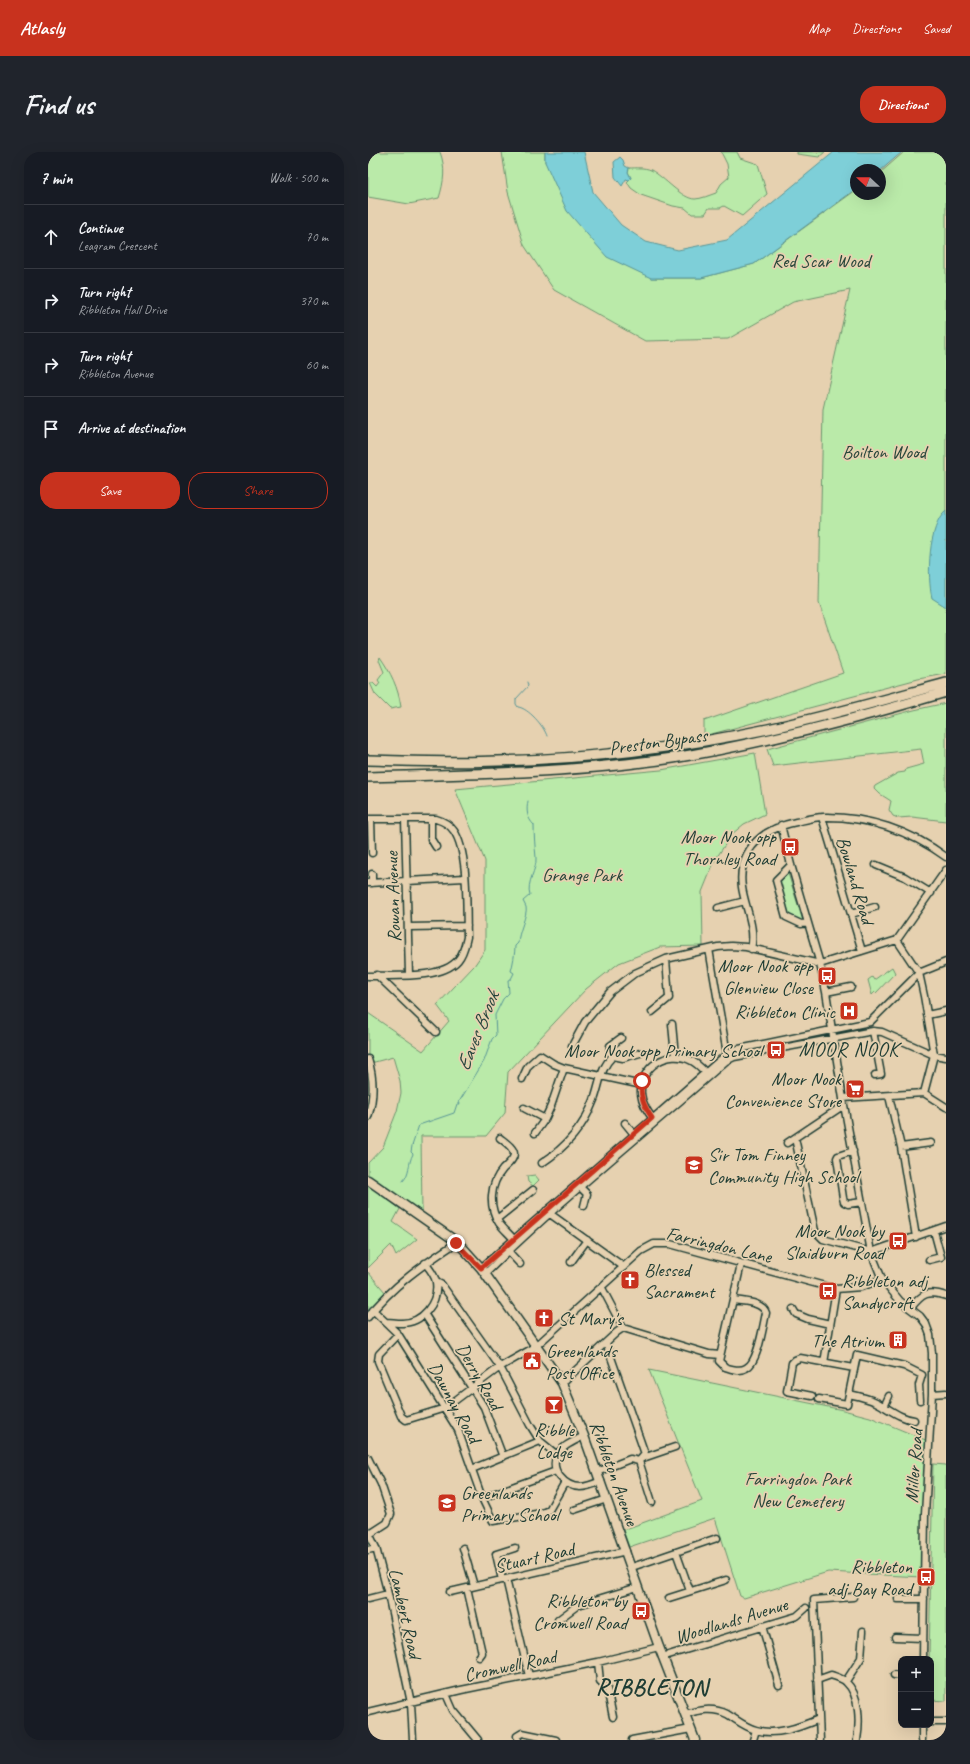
<!DOCTYPE html>
<html lang="en">
<head>
<meta charset="utf-8">
<style>
  :root { --surface:#171b24; --page:#20242c; --text:#f1f3f6; --muted:#9ea1a6; --line:#363941; --accent:#c8321e }
  body { margin:0; font-family:Caveat,sans-serif; background:var(--page); color:var(--text) }
  .controls { position:absolute; right:12px; bottom:12px; display:grid; overflow:hidden; border-radius:8px; box-shadow:0 4px 16px #0002 }
  .controls button { width:36px; height:36px; display:grid; place-items:center; padding:0; border:0; border-bottom:1px solid var(--line); background:var(--surface); color:var(--text); font:20px sans-serif }
  .compass { position:absolute; left:482px; top:12px; width:36px; height:36px; border-radius:50%; background:var(--surface); box-shadow:0 4px 16px #0002; rotate:292deg }
  .stop { position:absolute; width:12px; height:12px; margin:-9px; border:3px solid #c8321e; border-radius:50%; background:#fff }
  .stop.end { background:#c8321e; border-color:#fff; box-shadow:0 1px 4px #0008 }
  .list { margin:0; padding:0; list-style:none }
  h2 { display:flex; justify-content:space-between; align-items:center; height:52px; margin:0; padding:0 16px; font-size:17px }
  h2 small { font-size:13px; font-weight:400; color:var(--muted) }
  .list li { display:grid; grid-template-columns:26px 1fr auto; gap:12px; align-items:center; box-sizing:border-box; height:64px; padding:0 16px; border-top:1px solid var(--line) }
  .list b { display:block; font-size:15px; white-space:nowrap }
  .list p { margin:0; font-size:13px; white-space:nowrap; color:var(--muted) }
  .list em { font-size:13px; font-style:normal; color:var(--muted) }
  .actions { display:flex; gap:8px; padding:12px 16px }
  .actions a { flex:1; padding:9px 0; border:1px solid var(--accent); border-radius:16px; text-align:center; font-size:14px; color:var(--accent) }
  .actions .main { background:var(--accent); color:#fff }
  .icon { flex:none; width:22px; height:22px; fill:none; stroke:currentColor; stroke-width:2; stroke-linecap:round; stroke-linejoin:round }
  .map { position:relative; flex:none; width:578px; height:1588px; overflow:hidden; border-radius:16px }
  header { display:flex; align-items:center; gap:24px; box-sizing:border-box; height:56px; padding:0 20px; background:var(--accent); color:#fff }
  header strong { font-size:19px }
  nav { display:flex; gap:22px; margin-inline-start:auto; font-size:14px }
  .intro { display:flex; align-items:center; justify-content:space-between; box-sizing:border-box; height:96px; padding:0 24px }
  h1 { margin:0; font-size:28px }
  .button { padding:10px 18px; border-radius:16px; background:var(--accent); color:#fff; font-size:14px; font-weight:700 }
  main { display:flex; gap:24px; padding:0 24px }
  aside { flex:1; background:var(--surface); border-radius:16px; box-shadow:0 4px 16px #0002 }
  .map>svg:first-child { display:block }
  .green { fill:#baeaa9; stroke:#6c946e }
  .water { fill:#7ecfd8; stroke:#589596 }
  .lines { fill:none; stroke-linecap:round; stroke-linejoin:round }
  .stream { stroke:#589596; stroke-width:1 }
  .minor-casing { stroke:#1f3d34; stroke-width:9 }
  .major-casing { stroke:#1f3d34; stroke-width:11 }
  .highway-casing { stroke:#1f3d34; stroke-width:12 }
  .minor { stroke:#e6d1b0; stroke-width:6 }
  .major { stroke:#e6d1b0; stroke-width:8 }
  .highway { stroke:#e6d1b0; stroke-width:9 }
  .route { stroke:#c8321e; stroke-width:5 }
  .labels { text-anchor:middle; stroke-width:3.5; stroke-linejoin:round; paint-order:stroke }
  .park-label { font-size:19px; fill:#27463a; stroke:#e6d1b0 }
  .street-label { font-size:19px; fill:#1f3d34; stroke:#e6d1b0 }
  .poi-label { font-size:19px; fill:#1f3d34; stroke:#e6d1b0; text-anchor:end }
  .water-label { font-size:20px; font-style:italic; fill:#24443c; stroke:#e6d1b0 }
  .neighbourhood-label { font-size:20px; letter-spacing:1px; fill:#1f3d34; stroke:#e6d1b0 }
  .district-label { font-size:23px; font-weight:bold; letter-spacing:1px; fill:#1f3d34; stroke:#e6d1b0 }
</style>
</head>
<body>
<header>
<strong>Atlasly</strong>
<nav><a>Map</a><a>Directions</a><a>Saved</a></nav>
</header>
<div class="intro"><h1>Find us</h1><a class="button">Directions</a></div>
<main>
<aside>
<h2>7 min<small>Walk · 500 m</small></h2>
<ul class="list">
<li><svg class="icon" aria-label="ahead" viewBox="0 0 24 24"><path d="M12 20V5M6 11l6-6 6 6"/></svg><div><b>Continue</b><p>Leagram Crescent</p></div><em>70 m</em></li>
<li><svg class="icon" aria-label="right" viewBox="0 0 24 24"><path d="M7 20v-9h11M14 6l5 5-5 5"/></svg><div><b>Turn right</b><p>Ribbleton Hall Drive</p></div><em>370 m</em></li>
<li><svg class="icon" aria-label="right" viewBox="0 0 24 24"><path d="M7 20v-9h11M14 6l5 5-5 5"/></svg><div><b>Turn right</b><p>Ribbleton Avenue</p></div><em>60 m</em></li>
<li><svg class="icon" aria-label="arrive" viewBox="0 0 24 24"><path d="M6 21V4h12l-3 4 3 4H6"/></svg><div><b>Arrive at destination</b></div></li>
</ul>
<div class="actions"><a class="main">Save</a><a>Share</a></div>
</aside>
<div class="map">
<svg width="578" height="1588" viewBox="0 0 578 1588">
  <rect width="100%" height="100%" fill="#e6d1b0"/>
  <filter id="ink" filterUnits="userSpaceOnUse"><feTurbulence type="fractalNoise" baseFrequency=".025" numOctaves="2"/><feDisplacementMap in="SourceGraphic" scale="8" xChannelSelector="R" yChannelSelector="G"/><feConvolveMatrix kernelMatrix="1 2 1 2 8 2 1 2 1" color-interpolation-filters="sRGB"/></filter>
  <g filter="url(#ink)">
    <path class="green" d="M 0,0 L 72,0 C 78,16 76,30 71,46 L 41,52 L 0,45 Z
      M 134,0 L 177,0 L 177,10 L 283,126 L 333,126 L 386,112 L 488,38 L 488,42 L 512,42 L 512,21 L 536,0 L 578,0 L 578,522 L 550,527 L 336,584 L 336,569 L 475,521 L 451,451 L 455,257 L 482,138 L 425,150 L 360,187 L 277,189 L 186,138 L 156,93 L 140,40 Z
      M 353,0 L 369,0 L 372,6 L 390,12 L 399,42 L 374,64 L 356,54 L 352,56 L 341,56 L 337,62 L 324,62 L 317,56 L 305,54 L 273,43 L 263,36 L 259,30 L 263,26 L 260,20 L 261,16 C 268,16 276,15 283,18 C 296,25 314,47 327,47 C 333,47 342,43 348,41 L 353,32 L 361,25 L 359,12 Z
      M 429,0 L 457,0 L 451,5 L 429,2 Z
      M 12,505 C 23,521 30,535 33,555 L 22,557 L 7,542 L 2,531 L 5,531 L 9,535 L 12,531 L 10,528 L 16,520 L 11,508 Z
      M 578,551 L 578,669 L 544,665 L 530,666 L 525,664 L 521,658 L 523,649 L 512,642 L 506,636 L 507,634 L 530,621 L 537,620 L 538,617 L 556,612 L 553,597 L 405,614 L 399,597 L 546,558 Z
      M 387,601 L 397,662 L 376,672 L 364,682 L 347,708 L 334,740 L 335,794 L 292,795 L 251,811 L 218,837 L 140,920 L 137,961 L 118,984 L 53,984 L 54,1061 L 0,1023 L 0,1011 L 15,995 L 29,959 L 33,941 L 32,929 L 25,905 L 3,911 L 0,903 L 0,861 L 55,899 L 81,869 L 69,853 L 106,814 L 117,798 L 117,709 L 87,637 L 293,618 Z
      M 419,718 L 435,769 L 434,770 L 421,766 L 410,728 Z
      M 524,815 L 527,821 L 508,841 L 507,840 L 504,843 L 500,828 L 504,825 L 506,828 Z
      M 167,1023 L 171,1028 L 165,1034 L 160,1030 L 159,1024 Z
      M 0,1032 L 32,1057 L 25,1070 L 49,1087 L 28,1104 L 23,1093 L 0,1116 Z
      M 0,1120 L 17,1140 L 0,1162 Z
      M 281,1218 L 475,1258 L 502,1265 L 560,1289 L 553,1425 L 460,1420 L 376,1446 L 372,1444 L 347,1366 L 261,1395 L 255,1378 L 334,1349 Z
      M 565,1312 L 578,1313 L 578,1549 L 563,1548 L 563,1507 L 561,1507 Z"/>
    <path class="water" d="M 177,0 L 216,0 L 225,40 L 253,73 L 278,90 L 310,98 L 359,88 L 466,0 L 534,0 L 512,19 L 488,18 L 488,37 L 386,112 L 333,126 L 283,126 L 239,105 L 199,59 L 177,10 Z
      M 252,5 L 255,8 L 257,14 L 261,16 L 260,20 L 263,26 L 261,28 L 258,27 L 254,34 L 247,25 L 246,10 Z
      M 578,359 L 578,455 L 564,446 C 559,425 560,373 578,359 Z"/>
    <g class="lines">
      <path class="stream" d="M 159,530 L 160,534 L 148,547 L 148,552 L 150,555 C 160,556 176,574 179,584
        M 35,1029 C 42,1022 40,1011 45,1002 L 43,1000 L 44,994 L 51,973 L 86,961 L 89,952 L 92,952 L 91,950 L 116,909 L 124,887 L 128,883 L 127,863 L 135,847 L 141,841 L 140,828 L 143,827 L 146,821 L 143,819 C 145,812 147,801 147,794 L 150,791 C 150,781 160,762 158,755 C 157,753 156,751 155,749 L 162,743 C 158,730 169,718 168,706 C 167,695 166,683 166,673 C 159,666 158,659 160,649"/>
      <defs>
        <path id="minor" d="M 454,665 L 494,799
          M 0,667 L 68,667 C 75,669 82,673 86,679 C 101,701 98,758 99,785 C 97,793 96,801 90,808 C 73,828 25,823 0,824
          M 3,667 L 4,701
          M 37,667 L 41,823
          M 63,667 L 63,687 L 68,695
          M 413,673 L 423,713 L 452,812 L 458,840 L 476,953 L 503,1100 L 514,1127 L 532,1149 L 552,1164 L 558,1172 L 562,1183 L 564,1201 L 564,1242 L 557,1362 L 555,1507
          M 423,713 L 408,728 L 418,765 L 433,772 L 440,771
          M 508,713 L 537,725 L 563,741
          M 4,722 L 4,731
          M 0,731 L 97,726
          M 350,756 L 377,749
          M 483,762 L 507,755
          M 41,775 L 99,774
          M 529,788 L 551,821 L 556,844 L 566,903 L 556,941
          M 341,797 L 359,902 L 361,905
          M 383,797 C 390,768 367,742 375,713 C 382,687 404,675 428,670 C 437,668 447,665 455,665 C 499,664 543,679 578,705
          M 9,823 L 68,880
          M 458,840 L 483,835
          M 284,860 L 301,846 L 298,807
          M 559,863 L 578,859
          M 304,872 L 307,904
          M 505,879 L 513,922 L 507,923
          M 204,894 L 217,870 L 242,840 L 267,821 L 298,807 L 350,795 L 363,794 L 378,795 L 452,812 L 529,788 L 578,718
          M 245,904 L 255,906 L 272,901
          M 0,907 C 6,926 6,946 0,965
          M 154,927 L 160,914 L 172,903 L 186,912 L 196,916 L 274,933
          M 521,944 L 533,995 L 548,1085
          M 475,946 L 556,941 L 578,955
          M 156,956 L 177,967 L 183,954 L 196,916
          M 287,969 C 280,961 274,952 273,942 C 271,915 300,896 324,909 C 330,912 335,918 340,923
          M 257,971 L 266,982
          M 167,981 L 177,967
          M 132,986 C 137,990 146,996 146,1002 C 146,1008 139,1013 135,1017 C 122,1032 120,1054 131,1071 C 136,1078 143,1083 148,1090
          M 427,986 L 447,1079 L 455,1087 L 503,1100
          M 419,991 L 476,953
          M 533,995 L 563,991
          M 485,999 L 470,1004 L 469,1006 L 475,1046 L 476,1050 L 480,1052 L 494,1050
          M 174,1011 C 197,996 216,974 226,948 C 232,932 232,916 245,904 L 242,900 L 242,894 L 253,886
          M 212,1035 L 219,1042 L 216,1054
          M 178,1059 L 256,1115
          M 129,1067 L 165,1038
          M 140,1099 L 152,1112
          M 503,1100 L 578,1074
          M 561,1108 L 573,1105 L 566,1079
          M 203,1110 L 219,1088
          M 113,1116 L 359,902 L 366,898 L 502,870 L 551,821 L 578,810
          M 117,1122 C 193,1047 278,980 358,909 L 366,905 L 505,879 L 514,880 L 566,903 L 578,905
          M 68,1130 L 74,1133 L 132,1215 L 162,1273 L 172,1289
          M 234,1136 L 255,1176 L 341,1202 L 352,1203
          M 366,1148 C 375,1150 394,1149 398,1161 C 395,1174 390,1211 378,1216 C 372,1220 363,1217 357,1215 L 351,1209 L 373,1112
          M 543,1156 C 554,1141 561,1138 578,1144
          M 425,1157 L 428,1162 L 440,1167 L 462,1172
          M 5,1158 L 30,1182 L 90,1278 L 114,1346 L 125,1369 L 174,1361 L 181,1358 L 197,1330
          M 57,1163 L 116,1255 L 135,1305
          M 0,1165 C 24,1134 56,1112 88,1091
          M 18,1170 C 23,1170 28,1171 34,1171 C 54,1171 71,1151 68,1130 C 67,1123 61,1116 57,1111
          M 30,1182 L 11,1202 L 10,1209 L 33,1264 L 38,1268 L 77,1256 L 132,1215 L 167,1195 L 273,1099 L 286,1092 L 302,1092 L 468,1137 L 493,1135 L 514,1127
          M 456,1211 L 468,1137
          M 194,1231 L 249,1180 L 255,1176
          M 481,1242 C 490,1244 500,1246 508,1250 C 522,1257 531,1266 546,1268
          M 564,1242 L 578,1241
          M 444,1244 L 419,1239 L 424,1211 L 427,1208 L 432,1206 L 486,1216
          M 451,1247 L 479,1252 L 489,1203 L 536,1214 L 554,1223 L 551,1233 L 552,1248
          M 516,1255 L 521,1244
          M 216,1284 C 207,1289 195,1293 189,1303 C 181,1318 197,1335 212,1335 C 219,1335 226,1332 233,1329
          M 0,1306 L 13,1332 L 23,1362 L 19,1371 L 2,1382
          M 275,1306 L 307,1295
          M 271,1309 L 284,1350
          M 104,1317 L 172,1289 L 189,1303
          M 229,1320 L 262,1307 L 271,1309 L 277,1302 L 238,1191
          M 114,1346 L 188,1319
          M 206,1358 L 239,1347
          M 0,1379 L 8,1396 L 20,1442 L 43,1551 L 45,1588
          M 95,1396 L 106,1434
          M 0,1398 L 8,1396
          M 308,1400 L 322,1439
          M 264,1415 L 349,1386
          M 138,1427 L 161,1524
          M 134,1428 L 128,1402 L 147,1396
          M 99,1436 L 114,1501 L 111,1505
          M 82,1440 L 258,1399
          M 301,1446 L 358,1428
          M 0,1447 L 20,1442
          M 530,1447 L 556,1447
          M 190,1468 L 210,1453 L 270,1435
          M 394,1474 L 411,1533
          M 527,1485 L 555,1486
          M 294,1505 L 429,1464 L 438,1456
          M 230,1510 L 232,1529 L 239,1536 L 245,1565
          M 526,1523 L 533,1524
          M 449,1528 L 463,1523 C 468,1525 474,1526 478,1530 C 492,1543 492,1570 489,1588
          M 478,1529 L 493,1506 L 495,1479
          M 78,1542 L 85,1558 L 110,1588
          M 0,1560 L 93,1538 L 230,1510 L 291,1495
          M 317,1562 C 331,1558 345,1555 359,1562 C 369,1568 377,1575 388,1578 C 409,1584 432,1575 451,1567
          M 563,1570 L 578,1570
          M 554,1573 L 554,1588
          M 150,1588 L 149,1584 L 154,1581 L 188,1588
          M 264,1588 L 323,1577
          M 385,1588 L 388,1578
          M 452,1588 L 446,1448 L 485,1445"/>
        <path id="major" d="M 0,1028 L 82,1085 L 95,1096 L 113,1116 L 194,1231 L 216,1284 L 291,1495 L 327,1588"/>
        <path id="highway" d="M 0,608 C 43,609 87,611 130,609 C 217,607 314,595 400,577 C 460,564 519,547 578,531
          M 0,625 C 102,622 204,621 305,606 C 398,591 488,567 578,540"/>
      </defs>
      <use href="#minor" class="minor-casing"/>
      <use href="#major" class="major-casing"/>
      <use href="#highway" class="highway-casing"/>
      <use href="#minor" class="minor"/>
      <use href="#major" class="major"/>
      <use href="#highway" class="highway"/>
    </g>
  </g>
  <g class="lines" filter="url(#ink)">
    <path class="route" d="M 88,1091 L 113,1116 L 284,966 C 276,954 271,943 274,929"/>
  </g>
  <defs>
    <symbol id="bus-square" viewBox="-11 -11 22 22"><rect x="-9" y="-9" width="18" height="18" rx="4" fill="#c8321e" stroke="#e6d1b0"/><path d="M-5-6H5V4H4V6H2V4H-2V6H-4V4H-5ZM-3.5-4V0h7V-4ZM-3.5 1.2v1.5H-2V1.2ZM2 1.2v1.5H3.5V1.2Z" fill="#fff"/></symbol>
    <symbol id="hospital-square" viewBox="-11 -11 22 22"><rect x="-9" y="-9" width="18" height="18" rx="4" fill="#c8321e" stroke="#e6d1b0"/><path d="M-5-5h3v3.5h4V-5h3V5h-3V1.5h-4V5h-3Z" fill="#fff"/></symbol>
    <symbol id="supermarket-square" viewBox="-11 -11 22 22"><rect x="-9" y="-9" width="18" height="18" rx="4" fill="#c8321e" stroke="#e6d1b0"/><path d="M-6-5.5h2.5l.6 2H6L4.5 2H-2.5L-4.4-4H-6ZM-1.5 3.2a1.3 1.3 0 1 0 .1 0ZM3 3.2a1.3 1.3 0 1 0 .1 0Z" fill="#fff"/></symbol>
    <symbol id="school-square" viewBox="-11 -11 22 22"><rect x="-9" y="-9" width="18" height="18" rx="4" fill="#c8321e" stroke="#e6d1b0"/><path d="M0-5L7-2L0 1L-7-2ZM-4 1L0 2.5L4 1V4Q0 6-4 4Z" fill="#fff"/></symbol>
    <symbol id="church-square" viewBox="-11 -11 22 22"><rect x="-9" y="-9" width="18" height="18" rx="4" fill="#c8321e" stroke="#e6d1b0"/><path d="M-1.2-6h2.4v3.5h3.3v2.4h-3.3V6h-2.4V-.1h-3.3v-2.4h3.3Z" fill="#fff"/></symbol>
    <symbol id="building-square" viewBox="-11 -11 22 22"><rect x="-9" y="-9" width="18" height="18" rx="4" fill="#c8321e" stroke="#e6d1b0"/><path d="M-4-6H4V6H1V3H-1V6H-4ZM-2.5-4.3h1.7v1.8h-1.7ZM.8-4.3h1.7v1.8H.8ZM-2.5-1h1.7V.8h-1.7ZM.8-1h1.7V.8H.8Z" fill="#fff"/></symbol>
    <symbol id="civic-square" viewBox="-11 -11 22 22"><rect x="-9" y="-9" width="18" height="18" rx="4" fill="#c8321e" stroke="#e6d1b0"/><path d="M-.6-6.5H3V-4.5H.6V-3L4-1V1h2V6H-6V1h2V-1L-.6-3ZM-1.2 2.5V6h2.4V2.5Z" fill="#fff"/></symbol>
    <symbol id="bar-square" viewBox="-11 -11 22 22"><rect x="-9" y="-9" width="18" height="18" rx="4" fill="#c8321e" stroke="#e6d1b0"/><path d="M-6-5H6L.8 .8V4.5H3.5V6h-7V4.5H-.8V.8Z" fill="#fff"/></symbol>
  </defs>
  <g fill-rule="evenodd">
    <use href="#bus-square" x="411" y="684" width="22" height="22"/>
    <use href="#bus-square" x="448" y="813" width="22" height="22"/>
    <use href="#hospital-square" x="470" y="848" width="22" height="22"/>
    <use href="#bus-square" x="397" y="887" width="22" height="22"/>
    <use href="#supermarket-square" x="476" y="926" width="22" height="22"/>
    <use href="#school-square" x="315" y="1002" width="22" height="22"/>
    <use href="#bus-square" x="519" y="1078" width="22" height="22"/>
    <use href="#church-square" x="251" y="1117" width="22" height="22"/>
    <use href="#bus-square" x="449" y="1128" width="22" height="22"/>
    <use href="#church-square" x="165" y="1155" width="22" height="22"/>
    <use href="#building-square" x="519" y="1177" width="22" height="22"/>
    <use href="#civic-square" x="153" y="1198" width="22" height="22"/>
    <use href="#bar-square" x="175" y="1242" width="22" height="22"/>
    <use href="#school-square" x="68" y="1340" width="22" height="22"/>
    <use href="#bus-square" x="547" y="1414" width="22" height="22"/>
    <use href="#bus-square" x="262" y="1448" width="22" height="22"/>
  </g>
  <g class="labels">
    <g class="park-label">
      <text x="453" y="115">Red Scar Wood</text>
      <text x="516" y="306">Boilton Wood</text>
      <text x="214" y="729">Grange Park</text>
      <text x="430" y="1333">Farringdon Park<tspan x="430" dy="22">New Cemetery</tspan></text>
    </g>
    <g class="street-label">
      <text transform="translate(290 589) rotate(-8)" y="7">Preston Bypass</text>
      <text transform="translate(488 728) rotate(73)" y="7">Bowland Road</text>
      <text transform="translate(24 745) rotate(-92)" y="7">Rowan Avenue</text>
      <text transform="translate(351 1092) rotate(13)" y="7">Farringdon Lane</text>
      <text transform="translate(112 1224) rotate(60)" y="7">Derry Road</text>
      <text transform="translate(87 1250) rotate(61)" y="7">Dawnay Road</text>
      <text transform="translate(545 1314) rotate(-86)" y="7">Miller Road</text>
      <text transform="translate(247 1321) rotate(70)" y="7">Ribbleton Avenue</text>
      <text transform="translate(166 1405) rotate(-13)" y="7">Stuart Road</text>
      <text transform="translate(38 1461) rotate(77)" y="7">Lambert Road</text>
      <text transform="translate(363 1468) rotate(-17)" y="7">Woodlands Avenue</text>
      <text transform="translate(142 1513) rotate(-12)" y="7">Cromwell Road</text>
    </g>
    <g class="poi-label">
      <text x="408" y="691">Moor Nook opp<tspan x="408" dy="22">Thornley Road</tspan></text>
      <text x="445" y="820">Moor Nook opp<tspan x="445" dy="22">Glenview Close</tspan></text>
      <text x="467" y="866">Ribbleton Clinic</text>
      <text x="394" y="905">Moor Nook opp Primary School</text>
      <text x="473" y="933">Moor Nook<tspan x="473" dy="22">Convenience Store</tspan></text>
      <text x="340" y="1009" text-anchor="start">Sir Tom Finney<tspan x="340" dy="22">Community High School</tspan></text>
      <text x="516" y="1085">Moor Nook by<tspan x="516" dy="22">Slaidburn Road</tspan></text>
      <text x="276" y="1124" text-anchor="start">Blessed<tspan x="276" dy="22">Sacrament</tspan></text>
      <text x="474" y="1135" text-anchor="start">Ribbleton adj<tspan x="474" dy="22">Sandycroft</tspan></text>
      <text x="190" y="1173" text-anchor="start">St Mary's</text>
      <text x="516" y="1195">The Atrium</text>
      <text x="178" y="1205" text-anchor="start">Greenlands<tspan x="178" dy="22">Post Office</tspan></text>
      <text x="186" y="1284" text-anchor="middle">Ribble<tspan x="186" dy="22">Lodge</tspan></text>
      <text x="93" y="1347" text-anchor="start">Greenlands<tspan x="93" dy="22">Primary School</tspan></text>
      <text x="544" y="1421">Ribbleton<tspan x="544" dy="22">adj Bay Road</tspan></text>
      <text x="259" y="1455">Ribbleton by<tspan x="259" dy="22">Cromwell Road</tspan></text>
    </g>
    <g class="water-label">
      <text transform="translate(109 879) rotate(-68)" y="7">Eaves Brook</text>
    </g>
    <g class="neighbourhood-label">
      <text x="481" y="904">MOOR NOOK</text>
    </g>
    <g class="district-label">
      <text x="284" y="1543">RIBBLETON</text>
    </g>
  </g>
</svg>
<div class="controls">
<button>+</button>
<button>−</button>
</div>
<svg class="compass" viewBox="-18 -18 36 36"><path d="M0-13l5 13h-10z" fill="#e53935"/><path d="M0 13l5-13h-10z" fill="#9ea1a6"/></svg>
<div class="stop" style="left:274px;top:929px"></div>
<div class="stop end" style="left:88px;top:1091px"></div>
</div>
</main>
</body>
</html>
